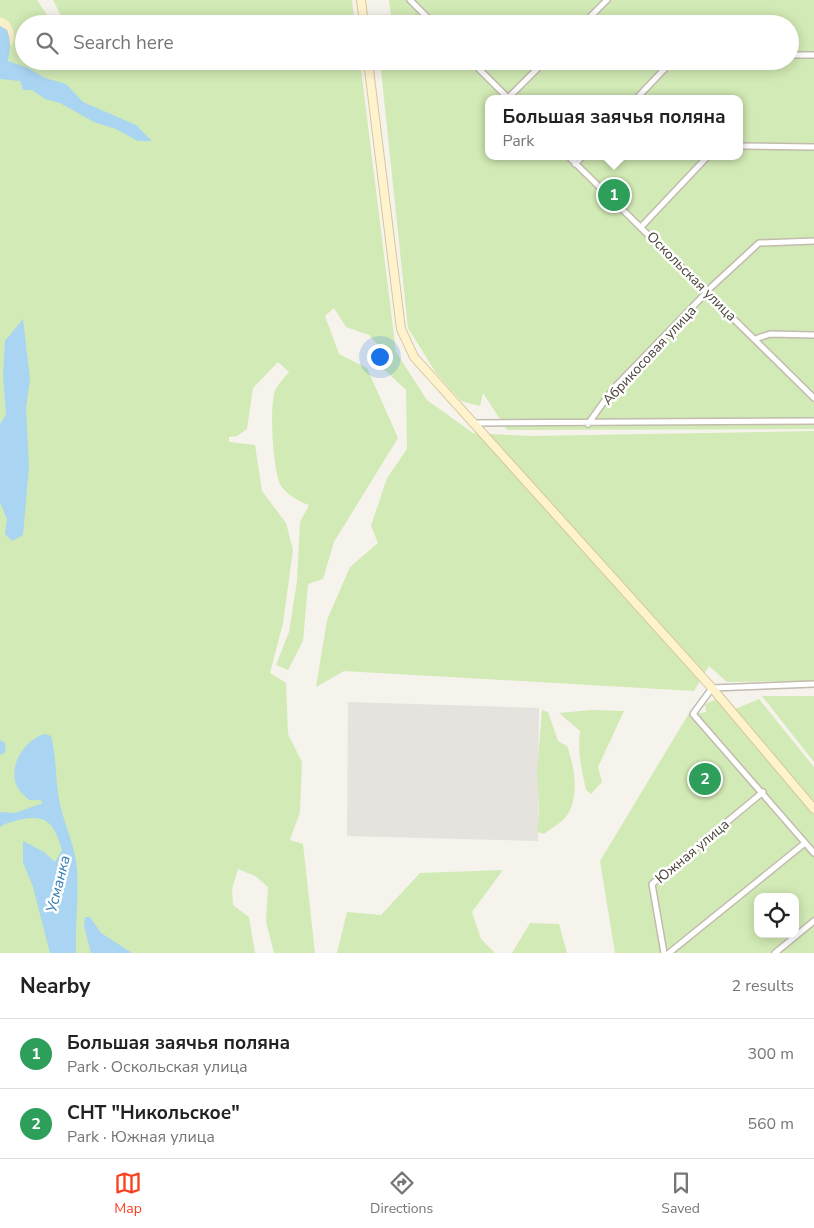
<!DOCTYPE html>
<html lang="en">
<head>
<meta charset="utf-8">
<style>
  :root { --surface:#fff; --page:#f6f6f6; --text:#222; --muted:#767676; --line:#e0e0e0; --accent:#fc3f1d }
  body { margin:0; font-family:"Nunito Sans",sans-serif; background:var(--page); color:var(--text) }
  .controls { position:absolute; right:15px; bottom:15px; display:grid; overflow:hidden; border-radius:10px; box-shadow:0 2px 12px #0003 }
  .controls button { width:45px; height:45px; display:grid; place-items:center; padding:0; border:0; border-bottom:1px solid var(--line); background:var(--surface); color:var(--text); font:25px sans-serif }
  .you { position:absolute; left:379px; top:356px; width:18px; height:18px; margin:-12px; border:4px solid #fff; border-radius:50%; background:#1a73e8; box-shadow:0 0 0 8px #1a73e833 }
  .badge { display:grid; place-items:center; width:32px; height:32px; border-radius:50%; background:var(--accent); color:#fff; font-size:16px; font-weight:700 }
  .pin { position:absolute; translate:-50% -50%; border:2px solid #fff; box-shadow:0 1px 5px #0006 }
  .popup { position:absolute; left:485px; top:95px; width:258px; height:65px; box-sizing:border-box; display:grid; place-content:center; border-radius:10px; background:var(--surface); filter:drop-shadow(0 1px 4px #0005); font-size:16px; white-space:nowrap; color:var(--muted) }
  .popup b { font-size:19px; color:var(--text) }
  .popup::after { content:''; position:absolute; left:50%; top:100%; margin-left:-10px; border:10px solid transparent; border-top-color:var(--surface) }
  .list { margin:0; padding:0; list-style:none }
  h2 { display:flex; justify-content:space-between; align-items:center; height:65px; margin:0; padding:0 20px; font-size:21px }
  h2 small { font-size:16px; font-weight:400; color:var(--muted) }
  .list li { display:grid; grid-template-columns:32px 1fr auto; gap:15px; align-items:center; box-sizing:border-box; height:70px; padding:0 20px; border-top:1px solid var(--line) }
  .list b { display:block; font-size:19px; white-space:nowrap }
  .list p { margin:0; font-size:16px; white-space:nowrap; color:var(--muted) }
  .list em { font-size:16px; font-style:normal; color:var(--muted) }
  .icon { flex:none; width:28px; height:28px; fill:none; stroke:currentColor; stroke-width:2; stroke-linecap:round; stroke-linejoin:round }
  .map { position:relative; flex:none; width:814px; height:953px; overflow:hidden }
  .search { position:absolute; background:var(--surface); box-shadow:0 2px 12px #0003; left:15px; right:15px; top:15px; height:55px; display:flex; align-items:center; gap:12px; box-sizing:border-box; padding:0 18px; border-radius:28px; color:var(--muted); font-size:19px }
  .sheet { height:205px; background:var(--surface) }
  nav { display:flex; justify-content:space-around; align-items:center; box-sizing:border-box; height:70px; border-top:1px solid var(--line); background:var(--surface); font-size:14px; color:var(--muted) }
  nav a { display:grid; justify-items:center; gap:2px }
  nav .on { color:var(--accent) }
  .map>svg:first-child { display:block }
  .industrial { fill:#e6e2dd }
  .green { fill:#d2eab5; fill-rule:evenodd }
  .sand { fill:#f9efc9 }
  .water { fill:#a9d4f2 }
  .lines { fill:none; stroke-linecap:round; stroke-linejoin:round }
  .river { stroke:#a9d4f2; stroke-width:11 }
  .street-casing { stroke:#c2bbae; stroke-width:8 }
  .secondary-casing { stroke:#d6c79b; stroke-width:10 }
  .street { stroke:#fff; stroke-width:5 }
  .secondary { stroke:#fff3cd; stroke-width:8 }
  .labels { text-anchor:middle; stroke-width:5; stroke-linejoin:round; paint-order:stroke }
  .street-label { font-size:14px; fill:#4b4439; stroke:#fff }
  .water-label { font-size:15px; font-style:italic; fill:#2e7ab2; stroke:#fff }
</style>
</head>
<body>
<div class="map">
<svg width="814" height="953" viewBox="0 0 814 953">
  <rect width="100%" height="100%" fill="#f6f3ec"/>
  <path class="industrial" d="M 348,702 L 539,708 L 538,841 L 347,836 Z"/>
  <path class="green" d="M 0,0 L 37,0 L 53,24 L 24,24 L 24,61 L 360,61 L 396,352 L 427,400 L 473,433 L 530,436 L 814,431 L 814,681 L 727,682 L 709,666 L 694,691 L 344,671 L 316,687 L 327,620 L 350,567 L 378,543 L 371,526 L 387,478 L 407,449 L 406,390 L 371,357 L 381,348 L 369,335 L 346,327 L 334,308 L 325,316 L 339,354 L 367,368 L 398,438 L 334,542 L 323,579 L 308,584 L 303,641 L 288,670 L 276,665 L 289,632 L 297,581 L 300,522 L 309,505 C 300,502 287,495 281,486 C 273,472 269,406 275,391 C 278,384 284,378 289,372 L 278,362 L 253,388 L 247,429 L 237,436 L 229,437 L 229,442 L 255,445 L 262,491 L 286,523 L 293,550 L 283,623 L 270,673 L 286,683 L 288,734 L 302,762 L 300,812 L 290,840 L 303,844 L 315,953 L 274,953 L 266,922 L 268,887 L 255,876 L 238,869 L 232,889 L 233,905 L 249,917 L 255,953 L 0,953 Z
    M 53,0 L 352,0 L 355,24 L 65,24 Z
    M 389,0 L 814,0 L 814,429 L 507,430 L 483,393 L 480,406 L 461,401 L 436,373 L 408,328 L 380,61 L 790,61 L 790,24 L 392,24 ZM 489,99 L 739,99 L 739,156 L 489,156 Z
    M 762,696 L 814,696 L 814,762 Z
    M 717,699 L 730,711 L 759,699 L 814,767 L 814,953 L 615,953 L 600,861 L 688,715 L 706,712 L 705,704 ZM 758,897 L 795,897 L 795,934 L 758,934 Z
    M 542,710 L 548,712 L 558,741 L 567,746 C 575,767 581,802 563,820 C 558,825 550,829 544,834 L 537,832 L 539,811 L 537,772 Z
    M 591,710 L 624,711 L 598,767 L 602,782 L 591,794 L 586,790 C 582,770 577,751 580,731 L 559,713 Z
    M 503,870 L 472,912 L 481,939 L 495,953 L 337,953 L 347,912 L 381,915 L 420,873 Z
    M 530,923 L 559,924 L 567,953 L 512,953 Z"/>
  <path class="sand" d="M 0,17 C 13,20 18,37 11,47 L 7,30 L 0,26 Z"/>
  <path class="water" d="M 0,26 L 7,30 C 11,40 10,50 8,61 L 28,68 L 45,78 L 66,84 L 83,102 L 136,125 L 152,141 L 138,141 L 116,129 L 94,122 L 60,103 L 45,99 L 32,90 L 23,90 L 20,81 L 0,79 Z
    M 23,319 L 30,379 L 26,408 L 29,467 L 23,535 L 12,541 L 5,534 L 7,519 L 0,502 L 0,424 L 6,415 L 3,374 L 5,341 Z
    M 45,734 L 51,736 C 57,758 55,782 60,805 C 65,826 75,846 77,868 C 79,897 75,925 76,953 L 50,953 L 33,887 L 23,862 L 23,841 L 44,852 L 55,862 L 62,850 C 54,824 48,813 18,820 C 12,822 5,823 0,827 L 0,812 L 15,813 L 43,803 L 40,800 L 29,800 C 25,796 20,792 18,788 C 6,768 25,739 45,734 Z
    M 85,917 L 90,917 L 101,933 L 132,953 L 91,953 L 84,926 Z"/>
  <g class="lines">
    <path class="river" d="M 0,746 L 0,749"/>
    <defs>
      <path id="street" d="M 410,0 L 434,24
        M 583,24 L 607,0
        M 790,55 L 814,55
        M 471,61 L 509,99
        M 508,98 L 545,61
        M 636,99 L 672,61
        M 739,146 L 814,147
        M 568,156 L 814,398
        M 575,164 L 583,156
        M 641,227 L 708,156
        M 755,339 L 770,334 L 814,335
        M 474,423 L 814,421
        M 588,424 L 613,389 L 704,295 L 707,291 L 759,243 L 814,241
        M 814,684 L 712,688 L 693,714 L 814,853
        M 664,953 L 652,884 L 763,792
        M 669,953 L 805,843
        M 775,953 L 814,921"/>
      <path id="secondary" d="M 361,0 L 364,24
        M 368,61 L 401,329 L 414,357 L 712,688 L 814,809"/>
    </defs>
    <use href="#street" class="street-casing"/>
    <use href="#secondary" class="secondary-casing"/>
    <use href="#street" class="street"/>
    <use href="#secondary" class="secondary"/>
  </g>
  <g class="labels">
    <g class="street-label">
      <text transform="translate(692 276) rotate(45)" y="5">Оскольская улица</text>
      <text transform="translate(649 355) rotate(-47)" y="5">Абрикосовая улица</text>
      <text transform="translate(692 851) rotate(-40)" y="5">Южная улица</text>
    </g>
    <g class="water-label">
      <text transform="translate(58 884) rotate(-76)" y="5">Усманка</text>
    </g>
  </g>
</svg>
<div class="controls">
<button><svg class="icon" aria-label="locate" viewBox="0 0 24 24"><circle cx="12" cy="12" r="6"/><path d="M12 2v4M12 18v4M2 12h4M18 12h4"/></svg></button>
</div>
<div class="you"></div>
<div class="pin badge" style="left:614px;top:195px;background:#2e9e5b">1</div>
<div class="popup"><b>Большая заячья поляна</b>Park</div>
<div class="pin badge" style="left:705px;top:779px;background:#2e9e5b">2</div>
<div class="search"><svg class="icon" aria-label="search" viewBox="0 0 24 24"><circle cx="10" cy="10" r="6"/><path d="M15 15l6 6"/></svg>Search here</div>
</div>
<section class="sheet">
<h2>Nearby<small>2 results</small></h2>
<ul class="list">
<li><span class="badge" style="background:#2e9e5b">1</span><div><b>Большая заячья поляна</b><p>Park · Оскольская улица</p></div><em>300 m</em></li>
<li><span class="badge" style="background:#2e9e5b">2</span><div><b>СНТ &quot;Никольское&quot;</b><p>Park · Южная улица</p></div><em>560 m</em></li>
</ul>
</section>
<nav>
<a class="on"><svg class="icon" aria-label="map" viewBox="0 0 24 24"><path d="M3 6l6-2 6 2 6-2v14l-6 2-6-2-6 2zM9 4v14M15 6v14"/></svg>Map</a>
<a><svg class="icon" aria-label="directions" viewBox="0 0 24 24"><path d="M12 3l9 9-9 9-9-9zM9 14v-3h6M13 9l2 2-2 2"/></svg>Directions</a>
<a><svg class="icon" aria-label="saved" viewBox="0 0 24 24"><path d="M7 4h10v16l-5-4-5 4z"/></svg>Saved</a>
</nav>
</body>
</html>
